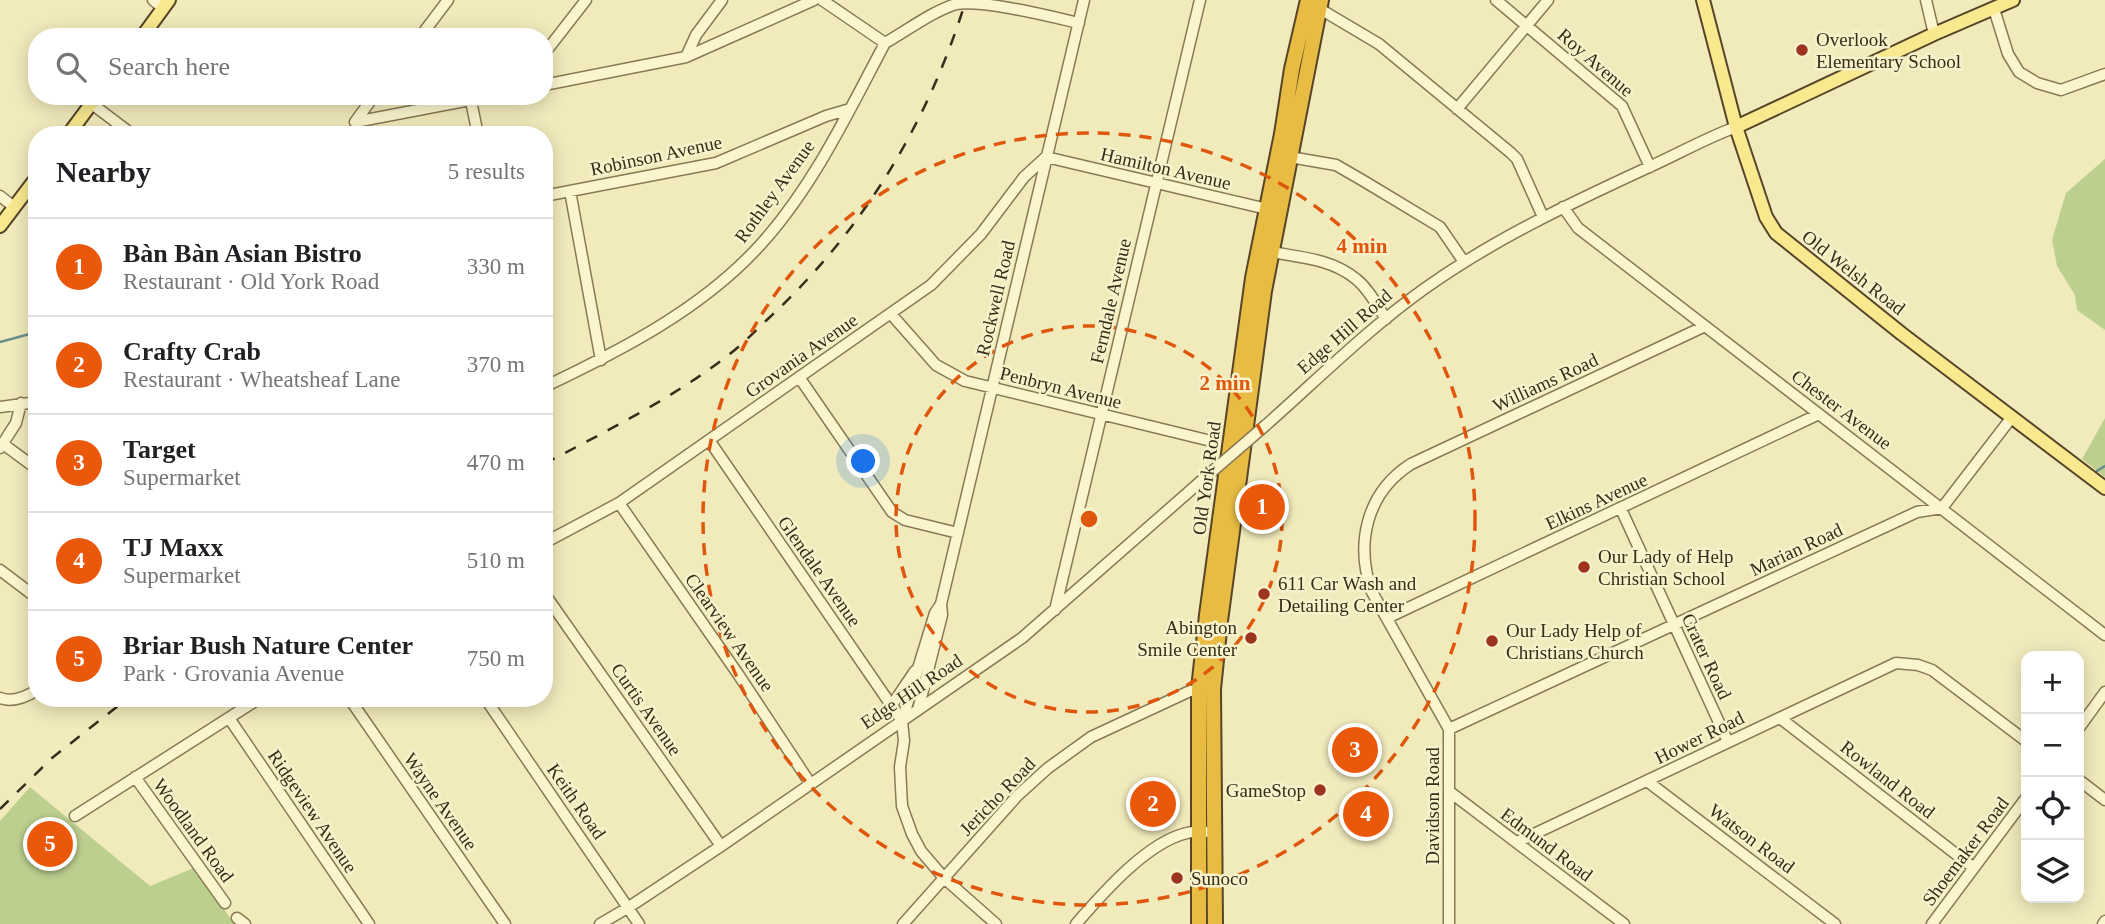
<!DOCTYPE html>
<html lang="en">
<head>
<meta charset="utf-8">
<style>
  :root { --surface:#fff; --page:#f6f6f6; --text:#202124; --muted:#757577; --line:#e0e0e0; --accent:#ea580c }
  body { margin:0; font-family:"Times New Roman",serif; background:var(--page); color:var(--text) }
  .controls { position:absolute; right:21px; bottom:21px; display:grid; overflow:hidden; border-radius:14px; box-shadow:0 4px 18px #0003 }
  .controls button { width:63px; height:63px; display:grid; place-items:center; padding:0; border:0; border-bottom:2px solid var(--line); background:var(--surface); color:var(--text); font:35px sans-serif }
  .you { position:absolute; left:864px; top:462px; width:24px; height:24px; margin:-18px; border:5px solid #fff; border-radius:50%; background:#1a73e8; box-shadow:0 0 0 10px #1a73e833 }
  .badge { display:grid; place-items:center; width:46px; height:46px; border-radius:50%; background:var(--accent); color:#fff; font-size:23px; font-weight:700 }
  .pin { position:absolute; translate:-50% -50%; border:4px solid #fff; box-shadow:0 2px 7px #0006 }
  .list { margin:0; padding:0; list-style:none }
  h2 { display:flex; justify-content:space-between; align-items:center; height:91px; margin:0; padding:0 28px; font-size:30px }
  h2 small { font-size:23px; font-weight:400; color:var(--muted) }
  .list li { display:grid; grid-template-columns:46px 1fr auto; gap:21px; align-items:center; box-sizing:border-box; height:98px; padding:0 28px; border-top:2px solid var(--line) }
  .list b { display:block; font-size:26px; white-space:nowrap }
  .list p { margin:0; font-size:23px; white-space:nowrap; color:var(--muted) }
  .list em { font-size:23px; font-style:normal; color:var(--muted) }
  .icon { flex:none; width:38px; height:38px; fill:none; stroke:currentColor; stroke-width:2; stroke-linecap:round; stroke-linejoin:round }
  .map { position:relative; flex:none; width:2105px; height:924px; overflow:hidden }
  .search { position:absolute; background:var(--surface); box-shadow:0 4px 18px #0003; left:28px; top:28px; width:525px; height:77px; display:flex; align-items:center; gap:18px; box-sizing:border-box; padding:0 24px; border-radius:28px; color:var(--muted); font-size:26px }
  .panel { position:absolute; background:var(--surface); box-shadow:0 4px 18px #0003; left:28px; top:126px; width:525px; height:581px; border-radius:28px }
  .map>svg:first-child { display:block }
  .green { fill:#bdcf8f }
  .lines { fill:none; stroke-linecap:round; stroke-linejoin:round }
  .stream { stroke:#678f8c; stroke-width:2.5 }
  .minor-casing { stroke:#897954; stroke-width:13 }
  .major-casing { stroke:#564529; stroke-width:16 }
  .highway-casing { stroke:#564529; stroke-width:18 }
  .minor { stroke:#fbf5ce; stroke-width:10 }
  .major { stroke:#f8e98f; stroke-width:12 }
  .highway { stroke:#e8bc43; stroke-width:14 }
  .rail { stroke:#372d1a; stroke-width:2.5; stroke-dasharray:12 12; stroke-linecap:butt }
  .minor-bridge-casing { stroke:#897954; stroke-width:13; stroke-linecap:butt }
  .minor-bridge { stroke:#fbf5ce; stroke-width:10 }
  .ring { fill:none; stroke:#df570d; stroke-width:3.5; stroke-dasharray:12 9 }
  .poi-dot { fill:#9c3420; stroke:#f8f2cb; stroke-width:2.5 }
  .labels { text-anchor:middle; stroke-width:5; stroke-linejoin:round; paint-order:stroke }
  .poi-label { font-size:19px; fill:#372d1a; stroke:#f8f2cb; text-anchor:start }
  .street-label { font-size:19px; fill:#372d1a; stroke:#f8f2cb }
  .centre { fill:#df570d; stroke:#f8f2cb; stroke-width:3.5 }
  .ring-label { font-size:21px; text-anchor:middle; font-weight:bold; fill:#df570d; stroke:#f8f2cb; stroke-width:5; stroke-linejoin:round; paint-order:stroke }
</style>
</head>
<body>
<div class="map">
<svg width="2105" height="924" viewBox="0 0 2105 924">
  <rect width="100%" height="100%" fill="#f1eabb"/>
  <path class="green" d="M 2105,159 L 2105,330 L 2077,310 L 2075,295 L 2057,266 L 2052,240 L 2066,193 Z
    M 2105,418 L 2105,477 L 2082,459 Z
    M 30,787 L 150,886 L 196,867 L 234,924 L 0,924 L 0,821 Z"/>
  <g class="lines">
    <path class="stream" d="M 0,342 L 37,332
      M 2097,471 L 2105,466"/>
    <defs>
      <path id="minor" d="M 153,0 L 163,8
        M 822,0 L 885,43 C 908,30 931,12 956,4 C 986,0 1048,16 1079,23
        M 1496,0 L 1622,106 L 1650,167
        M 1926,0 L 1934,34
        M 1315,6 L 1379,44 L 1511,153 L 1517,159 L 1543,217
        M 1994,9 L 2008,54 L 2019,72 L 2037,83 L 2061,90 L 2105,74
        M 420,37 L 448,0
        M 544,54 L 586,0
        M 686,57 L 696,35 L 722,0
        M 544,85 L 686,57 L 814,0
        M 471,101 L 478,135
        M 92,104 L 133,135
        M 1457,109 L 1548,0
        M 355,122 L 491,96
        M 355,122 L 374,96
        M 1284,156 L 1336,165 L 1362,180 L 1440,227 L 1464,262
        M 570,191 L 601,360
        M 0,196 L 14,207
        M 544,196 L 716,163 L 826,116 L 850,109
        M 1563,207 L 1578,228 L 2105,635
        M 1271,252 C 1299,257 1332,259 1356,279 C 1369,289 1377,306 1386,319
        M 891,314 L 936,365 L 965,381 L 1207,440
        M 799,377 L 892,512 L 905,520 L 958,533
        M 544,387 C 622,350 704,308 762,243 C 814,185 849,111 885,43
        M 0,407 L 37,402
        M 1266,425 C 1318,379 1368,329 1424,289 C 1494,239 1571,203 1649,167 C 1678,154 1706,138 1736,127
        M 709,440 L 902,721
        M 3,444 L 37,469
        M 0,448 L 16,423 L 21,403
        M 619,503 L 738,674 L 810,783
        M 1621,509 L 1728,742
        M 544,543 L 619,503 L 931,285 L 981,234 L 1024,177 L 1046,157 L 1271,210
        M 0,570 L 37,598
        M 544,593 L 721,846
        M 1055,610 L 1200,0
        M 1387,618 L 1819,414
        M 0,698 C 13,703 26,697 37,690
        M 349,698 L 505,924
        M 485,698 L 639,924
        M 892,705 L 915,671
        M 918,710 L 942,615 L 941,604
        M 229,718 L 369,924
        M 1780,718 L 1974,868
        M 2079,728 L 2105,692
        M 1449,729 L 1917,512 L 1942,508 L 2012,417
        M 135,777 L 225,903
        M 2079,780 L 2105,800
        M 1647,781 L 1835,924
        M 1450,792 L 1624,924
        M 75,816 L 260,698
        M 1517,842 L 1896,663 L 1918,665 L 1932,670 L 2026,741
        M 237,918 L 245,924
        M 600,924 L 629,907 L 721,846 L 1022,638 L 1208,475
        M 903,924 L 1017,796 L 1048,768 L 1091,737 L 1190,691 L 1202,689
        M 996,924 L 944,878 L 921,851 L 912,834 L 902,806 L 900,767 L 904,741 L 902,721 L 935,613 L 941,604 L 1084,0
        M 1076,924 C 1102,894 1147,842 1187,833 C 1196,831 1205,832 1214,832
        M 1449,924 L 1449,729 L 1372,592 C 1355,544 1366,493 1411,464 L 1703,327
        M 1932,924 L 2026,798
        M 2103,924 L 2105,921"/>
      <path id="major" d="M 1703,0 L 1736,127 L 1766,217 L 1776,233 L 1902,334 L 2105,488
        M 142,37 L 169,0
        M 1736,127 L 1934,34 L 2013,0
        M 68,135 L 97,96
        M 0,226 L 37,177"/>
      <path id="highway" d="M 1199,924 L 1199,689 L 1207,615 L 1253,278 L 1282,134 L 1292,69 L 1308,0
        M 1215,924 L 1213,689 L 1220,621 L 1264,291 L 1321,0"/>
    </defs>
    <use href="#minor" class="minor-casing"/>
    <use href="#major" class="major-casing"/>
    <use href="#highway" class="highway-casing"/>
    <use href="#minor" class="minor"/>
    <use href="#major" class="major"/>
    <use href="#highway" class="highway"/>
    <path class="rail" d="M 544,464 C 608,430 674,398 731,353 C 745,342 757,329 770,317 C 864,229 928,123 966,0
      M 0,809 L 52,758 L 128,698"/>
    <defs>
      <path id="minor-bridge" d="M 1208,475 L 1266,425"/>
    </defs>
    <use href="#minor-bridge" class="minor-bridge-casing"/>
    <use href="#minor-bridge" class="minor-bridge"/>
  </g>
  <g class="ring">
    <circle cx="1089" cy="519" r="193"/>
    <circle cx="1089" cy="519" r="386"/>
  </g>
  <g class="poi-dot">
    <circle cx="1802" cy="50" r="7"/>
    <circle cx="1584" cy="567" r="7"/>
    <circle cx="1264" cy="594" r="7"/>
    <circle cx="1251" cy="638" r="7"/>
    <circle cx="1492" cy="641" r="7"/>
    <circle cx="1320" cy="790" r="7"/>
    <circle cx="1177" cy="878" r="7"/>
  </g>
  <g class="labels">
    <g class="poi-label">
      <text x="1816" y="46">Overlook<tspan x="1816" dy="22">Elementary School</tspan></text>
      <text x="1598" y="563">Our Lady of Help<tspan x="1598" dy="22">Christian School</tspan></text>
      <text x="1278" y="590">611 Car Wash and<tspan x="1278" dy="22">Detailing Center</tspan></text>
      <text x="1237" y="634" text-anchor="end">Abington<tspan x="1237" dy="22">Smile Center</tspan></text>
      <text x="1506" y="637">Our Lady Help of<tspan x="1506" dy="22">Christians Church</tspan></text>
      <text x="1306" y="797" text-anchor="end">GameStop</text>
      <text x="1191" y="885">Sunoco</text>
    </g>
    <g class="street-label">
      <text transform="translate(1596 62) rotate(41)" y="7">Roy Avenue</text>
      <text transform="translate(656 155) rotate(-12)" y="7">Robinson Avenue</text>
      <text transform="translate(1166 168) rotate(13)" y="7">Hamilton Avenue</text>
      <text transform="translate(774 191) rotate(-54)" y="7">Rothley Avenue</text>
      <text transform="translate(1854 272) rotate(38)" y="7">Old Welsh Road</text>
      <text transform="translate(995 298) rotate(-77)" y="7">Rockwell Road</text>
      <text transform="translate(1110 301) rotate(-77)" y="7">Ferndale Avenue</text>
      <text transform="translate(1344 331) rotate(-41)" y="7">Edge Hill Road</text>
      <text transform="translate(801 355) rotate(-35)" y="7">Grovania Avenue</text>
      <text transform="translate(1545 382) rotate(-25)" y="7">Williams Road</text>
      <text transform="translate(1061 387) rotate(14)" y="7">Penbryn Avenue</text>
      <text transform="translate(1842 409) rotate(37)" y="7">Chester Avenue</text>
      <text transform="translate(1206 478) rotate(-82)" y="7">Old York Road</text>
      <text transform="translate(1596 501) rotate(-25)" y="7">Elkins Avenue</text>
      <text transform="translate(1796 549) rotate(-25)" y="7">Marian Road</text>
      <text transform="translate(820 571) rotate(55)" y="7">Glendale Avenue</text>
      <text transform="translate(730 632) rotate(55)" y="7">Clearview Avenue</text>
      <text transform="translate(1707 656) rotate(65)" y="7">Crater Road</text>
      <text transform="translate(911 691) rotate(-34)" y="7">Edge Hill Road</text>
      <text transform="translate(647 709) rotate(55)" y="7">Curtis Avenue</text>
      <text transform="translate(1699 737) rotate(-26)" y="7">Hower Road</text>
      <text transform="translate(1888 779) rotate(38)" y="7">Rowland Road</text>
      <text transform="translate(997 796) rotate(-46)" y="7">Jericho Road</text>
      <text transform="translate(441 801) rotate(55)" y="7">Wayne Avenue</text>
      <text transform="translate(577 801) rotate(55)" y="7">Keith Road</text>
      <text transform="translate(1432 806) rotate(-90)" y="7">Davidson Road</text>
      <text transform="translate(313 811) rotate(56)" y="7">Ridgeview Avenue</text>
      <text transform="translate(194 830) rotate(54)" y="7">Woodland Road</text>
      <text transform="translate(1752 838) rotate(37)" y="7">Watson Road</text>
      <text transform="translate(1547 844) rotate(37)" y="7">Edmund Road</text>
      <text transform="translate(1965 851) rotate(-53)" y="7">Shoemaker Road</text>
    </g>
  </g>
  <circle cx="1089" cy="519" r="10" class="centre"/>
  <g class="ring-label">
    <text x="1362" y="253">4 min</text>
    <text x="1225" y="390">2 min</text>
  </g>
</svg>
<div class="controls">
<button>+</button>
<button>−</button>
<button><svg class="icon" aria-label="locate" viewBox="0 0 24 24"><circle cx="12" cy="12" r="6"/><path d="M12 2v4M12 18v4M2 12h4M18 12h4"/></svg></button>
<button><svg class="icon" aria-label="layers" viewBox="0 0 24 24"><path d="M12 4l9 5-9 5-9-5zM3 14l9 5 9-5"/></svg></button>
</div>
<div class="you"></div>
<div class="pin badge" style="left:1262px;top:507px">1</div>
<div class="pin badge" style="left:1153px;top:804px">2</div>
<div class="pin badge" style="left:1355px;top:750px">3</div>
<div class="pin badge" style="left:1366px;top:814px">4</div>
<div class="pin badge" style="left:50px;top:844px">5</div>
<div class="search"><svg class="icon" aria-label="search" viewBox="0 0 24 24"><circle cx="10" cy="10" r="6"/><path d="M15 15l6 6"/></svg>Search here</div>
<section class="panel">
<h2>Nearby<small>5 results</small></h2>
<ul class="list">
<li><span class="badge">1</span><div><b>Bàn Bàn Asian Bistro</b><p>Restaurant · Old York Road</p></div><em>330 m</em></li>
<li><span class="badge">2</span><div><b>Crafty Crab</b><p>Restaurant · Wheatsheaf Lane</p></div><em>370 m</em></li>
<li><span class="badge">3</span><div><b>Target</b><p>Supermarket</p></div><em>470 m</em></li>
<li><span class="badge">4</span><div><b>TJ Maxx</b><p>Supermarket</p></div><em>510 m</em></li>
<li><span class="badge">5</span><div><b>Briar Bush Nature Center</b><p>Park · Grovania Avenue</p></div><em>750 m</em></li>
</ul>
</section>
</div>
</body>
</html>
